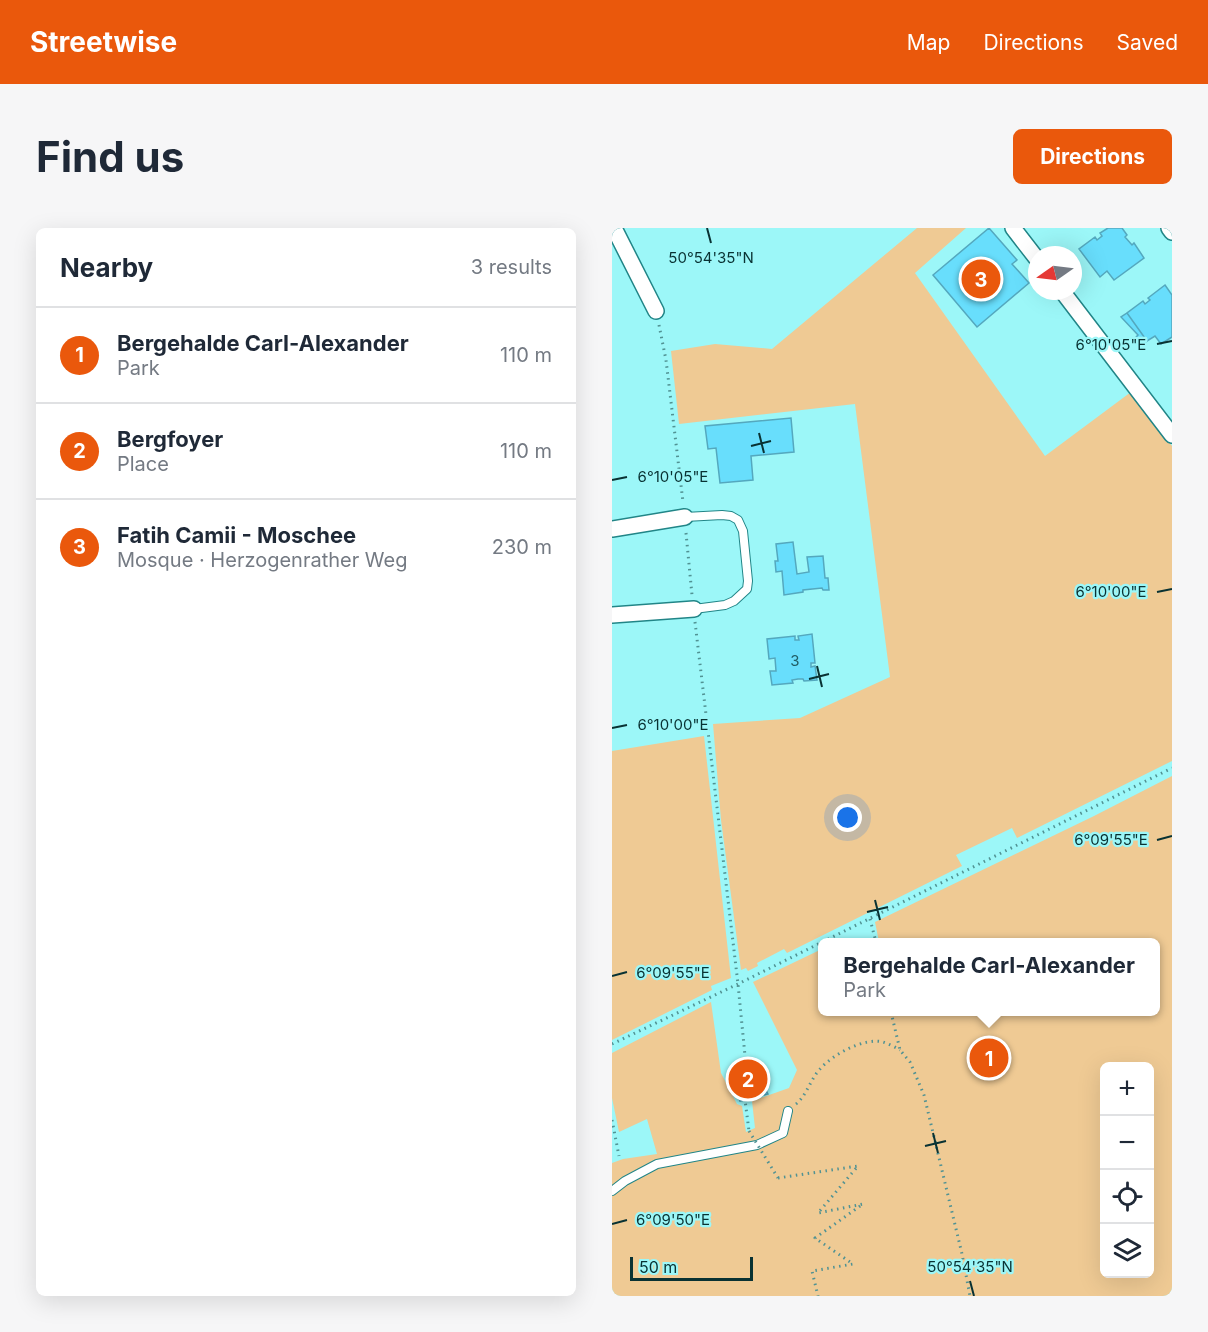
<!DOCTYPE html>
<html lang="en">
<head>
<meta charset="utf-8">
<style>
  :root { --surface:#fff; --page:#f6f6f7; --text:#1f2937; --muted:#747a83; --line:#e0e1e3; --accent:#ea580c }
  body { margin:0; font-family:Inter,sans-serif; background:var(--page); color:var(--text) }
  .controls { position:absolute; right:18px; bottom:18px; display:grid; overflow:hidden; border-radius:9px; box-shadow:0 6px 24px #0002 }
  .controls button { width:54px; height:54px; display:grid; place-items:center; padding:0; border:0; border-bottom:2px solid var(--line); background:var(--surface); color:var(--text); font:30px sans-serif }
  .compass { position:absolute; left:416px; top:18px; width:54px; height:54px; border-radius:50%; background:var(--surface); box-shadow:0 6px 24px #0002; rotate:256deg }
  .scale { position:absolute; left:18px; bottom:15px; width:123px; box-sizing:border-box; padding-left:6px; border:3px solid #093233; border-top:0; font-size:16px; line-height:21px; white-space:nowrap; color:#093233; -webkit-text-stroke:4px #9cf7f8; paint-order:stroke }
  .you { position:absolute; left:236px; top:590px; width:21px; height:21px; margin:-15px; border:4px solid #fff; border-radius:50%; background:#1a73e8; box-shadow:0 0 0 9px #1a73e833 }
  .badge { display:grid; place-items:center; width:39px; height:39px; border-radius:50%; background:var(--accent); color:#fff; font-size:20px; font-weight:700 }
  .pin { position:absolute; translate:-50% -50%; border:3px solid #fff; box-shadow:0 2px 6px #0006 }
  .popup { position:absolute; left:206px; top:710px; width:342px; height:78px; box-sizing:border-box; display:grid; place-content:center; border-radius:9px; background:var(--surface); filter:drop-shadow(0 2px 4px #0005); font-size:20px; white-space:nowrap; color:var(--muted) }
  .popup b { font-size:22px; color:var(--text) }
  .popup::after { content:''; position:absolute; left:50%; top:100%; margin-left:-12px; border:12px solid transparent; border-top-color:var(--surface) }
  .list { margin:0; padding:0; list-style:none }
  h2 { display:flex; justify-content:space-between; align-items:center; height:78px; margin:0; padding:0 24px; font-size:26px }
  h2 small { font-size:20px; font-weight:400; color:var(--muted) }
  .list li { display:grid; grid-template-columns:39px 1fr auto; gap:18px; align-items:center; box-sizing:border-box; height:96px; padding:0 24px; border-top:2px solid var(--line) }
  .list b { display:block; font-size:22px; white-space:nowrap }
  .list p { margin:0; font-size:20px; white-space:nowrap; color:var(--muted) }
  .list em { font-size:20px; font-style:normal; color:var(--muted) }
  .icon { flex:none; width:33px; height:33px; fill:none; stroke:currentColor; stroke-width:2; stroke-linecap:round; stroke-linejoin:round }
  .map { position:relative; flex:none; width:560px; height:1068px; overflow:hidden; border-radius:9px }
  header { display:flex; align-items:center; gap:36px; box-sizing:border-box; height:84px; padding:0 30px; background:var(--accent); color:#fff }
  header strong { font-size:28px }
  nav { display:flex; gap:33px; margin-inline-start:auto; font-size:21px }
  .intro { display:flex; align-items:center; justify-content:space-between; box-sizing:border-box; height:144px; padding:0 36px }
  h1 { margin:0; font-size:42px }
  .button { padding:15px 27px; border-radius:9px; background:var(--accent); color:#fff; font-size:21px; font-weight:700 }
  main { display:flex; gap:36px; padding:0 36px }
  aside { flex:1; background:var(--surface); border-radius:9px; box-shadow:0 6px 24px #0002 }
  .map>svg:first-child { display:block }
  .green { fill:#efca94; fill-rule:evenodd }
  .building { fill:#68defc; stroke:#54a8be; stroke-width:1.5 }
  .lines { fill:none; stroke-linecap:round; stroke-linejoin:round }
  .service-casing { stroke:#218587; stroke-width:10 }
  .minor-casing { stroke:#218587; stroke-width:18 }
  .path { stroke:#519293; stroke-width:3; stroke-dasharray:1.5 4.5; stroke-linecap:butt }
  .service { stroke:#fff; stroke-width:8 }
  .minor { stroke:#fff; stroke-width:15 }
  .path-bridge { stroke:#519293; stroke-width:3; stroke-dasharray:1.5 4.5; stroke-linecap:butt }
  .ticks { fill:none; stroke:#093233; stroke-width:2 }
  .labels { text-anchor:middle; stroke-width:4.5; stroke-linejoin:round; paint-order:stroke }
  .number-label { font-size:15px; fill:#215d65 }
  .ticks-label { font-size:15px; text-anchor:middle; fill:#093233; stroke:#9cf7f8; stroke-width:4.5; stroke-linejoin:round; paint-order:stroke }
</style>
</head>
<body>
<header>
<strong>Streetwise</strong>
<nav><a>Map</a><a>Directions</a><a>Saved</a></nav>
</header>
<div class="intro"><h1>Find us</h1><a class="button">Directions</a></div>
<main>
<aside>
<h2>Nearby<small>3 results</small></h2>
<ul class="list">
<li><span class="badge">1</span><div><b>Bergehalde Carl-Alexander</b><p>Park</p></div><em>110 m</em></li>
<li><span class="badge">2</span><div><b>Bergfoyer</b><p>Place</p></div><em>110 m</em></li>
<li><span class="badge">3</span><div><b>Fatih Camii - Moschee</b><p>Mosque · Herzogenrather Weg</p></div><em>230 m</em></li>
</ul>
</aside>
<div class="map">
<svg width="560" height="1068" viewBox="0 0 560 1068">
  <rect width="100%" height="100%" fill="#9cf7f8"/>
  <path class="green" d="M 305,0 L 354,0 L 303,45 L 433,228 L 519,164 L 560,218 L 560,533 L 405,610 L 400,600 L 344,627 L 350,638 L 175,725 L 172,721 L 145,735 L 146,738 L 136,743 L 134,740 L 129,742 L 109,592 L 101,496 L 188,490 L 278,449 L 243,176 L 67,196 L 59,123 L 103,116 L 160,121 Z
    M 92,508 L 119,750 L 99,758 L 100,762 L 0,812 L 0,523 Z
    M 560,548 L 560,1068 L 0,1068 L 0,935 L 11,931 L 45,926 L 35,891 L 7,904 L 0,870 L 0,825 L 99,774 L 109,845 L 125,876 L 130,878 L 134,904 L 143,900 L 140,873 L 177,860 L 185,842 L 141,754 L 210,721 L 210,784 L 275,784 L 276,786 L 279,784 L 544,784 L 544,714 L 267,714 L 263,694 L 482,588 ZM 493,838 L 538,838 L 538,1046 L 493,1046 Z"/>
  <path class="building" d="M 377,0 L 405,32 L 400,36 L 417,55 L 365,99 L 321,47 Z
    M 496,0 L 510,0 L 515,7 L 513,9 L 520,17 L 522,15 L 532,30 L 502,52 L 495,43 L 488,49 L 467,21 L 483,9 L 485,12 L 490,8 L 488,5 Z
    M 553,57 L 560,67 L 560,109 L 549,116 L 543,108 L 535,113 L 515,85 L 531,73 L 533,76 L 538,72 L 536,70 Z
    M 515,85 L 535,113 L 530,117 L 524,109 L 526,107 L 509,89 Z
    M 179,190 L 182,224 L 139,228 L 141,252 L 108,255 L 104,220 L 96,221 L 93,198 Z
    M 181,314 L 185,346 L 197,344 L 195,329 L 211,328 L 213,350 L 216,350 L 217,362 L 211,362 L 210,360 L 191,362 L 191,364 L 172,367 L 170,343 L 164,344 L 163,333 L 166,333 L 164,316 Z
    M 200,406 L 203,435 L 199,435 L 199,439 L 203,438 L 205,452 L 192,453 L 191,451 L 186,451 L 180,452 L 181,455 L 160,457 L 158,443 L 164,443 L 163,430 L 157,431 L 155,411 L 183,408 L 183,412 L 187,412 L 186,408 Z
    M 142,840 L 144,845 L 147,843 L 155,858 L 152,859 L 156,866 L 128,873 L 118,845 Z"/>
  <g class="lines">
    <defs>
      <path id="service" d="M 73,289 L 110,287 L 119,288 L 126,292 L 131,303 L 136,353 L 135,361 L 122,373 L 113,377 L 82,381
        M 0,963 L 13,953 L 45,936 L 145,917 L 171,905 L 176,883"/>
      <path id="minor" d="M 2,0 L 44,83
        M 401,0 L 425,31
        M 557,0 L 560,4
        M 450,63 L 560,207
        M 0,301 L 73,289
        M 0,387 L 82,381"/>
    </defs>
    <use href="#service" class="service-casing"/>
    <use href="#minor" class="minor-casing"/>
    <path class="path" d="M 47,97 L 54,132 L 71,274
      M 74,305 L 80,367
      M 83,394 L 126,756 L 134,838 L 140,864 L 126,849 L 133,872 L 137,903
      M 258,691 L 264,714
      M 279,784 L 288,822 L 298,834 L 312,867 L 350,1026 L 358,1068
      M 0,816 L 126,756 L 560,540
      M 184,876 C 195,867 198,852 208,841 C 220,827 252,809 271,814 C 277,816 283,819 288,822
      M 0,892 L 7,928
      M 166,950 L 246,938 L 206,985 L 251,976 L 203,1010 L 241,1036 L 200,1043 L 206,1068"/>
    <use href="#service" class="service"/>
    <use href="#minor" class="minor"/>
    <path class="path-bridge" d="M 137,903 L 166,950"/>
  </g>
  <path class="ticks" d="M 95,0 L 99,15M 545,116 L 560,113M 147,205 L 152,225M 139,218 L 159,213M 0,252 L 15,249M 545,364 L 560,361M 205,438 L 210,459M 197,451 L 217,446M 0,500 L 15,497M 545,612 L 560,608M 263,672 L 268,692M 255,684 L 276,679M 0,748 L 15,744M 321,905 L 326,925M 313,918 L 334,913M 0,996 L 15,992M 358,1053 L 362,1068"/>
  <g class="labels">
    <g class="number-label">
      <text x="183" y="438">3</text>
    </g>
  </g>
  <g class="ticks-label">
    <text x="99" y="35">50°54'35"N</text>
    <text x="499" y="122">6°10'05"E</text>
    <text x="61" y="254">6°10'05"E</text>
    <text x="499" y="369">6°10'00"E</text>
    <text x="61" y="502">6°10'00"E</text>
    <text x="499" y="617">6°09'55"E</text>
    <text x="61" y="750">6°09'55"E</text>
    <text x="61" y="997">6°09'50"E</text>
    <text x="358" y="1044">50°54'35"N</text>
  </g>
</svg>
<div class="controls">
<button>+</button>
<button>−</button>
<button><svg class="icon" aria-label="locate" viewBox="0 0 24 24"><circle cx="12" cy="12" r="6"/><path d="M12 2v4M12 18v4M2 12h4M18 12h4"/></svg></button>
<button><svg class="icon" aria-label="layers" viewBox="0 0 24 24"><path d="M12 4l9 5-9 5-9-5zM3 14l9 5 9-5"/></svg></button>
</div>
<svg class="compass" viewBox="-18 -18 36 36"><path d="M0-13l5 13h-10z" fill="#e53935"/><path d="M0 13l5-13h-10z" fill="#747a83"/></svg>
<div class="scale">50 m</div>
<div class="you"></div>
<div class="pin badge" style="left:377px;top:830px">1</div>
<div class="popup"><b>Bergehalde Carl-Alexander</b>Park</div>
<div class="pin badge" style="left:136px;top:851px">2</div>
<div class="pin badge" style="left:369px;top:51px">3</div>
</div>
</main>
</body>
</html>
